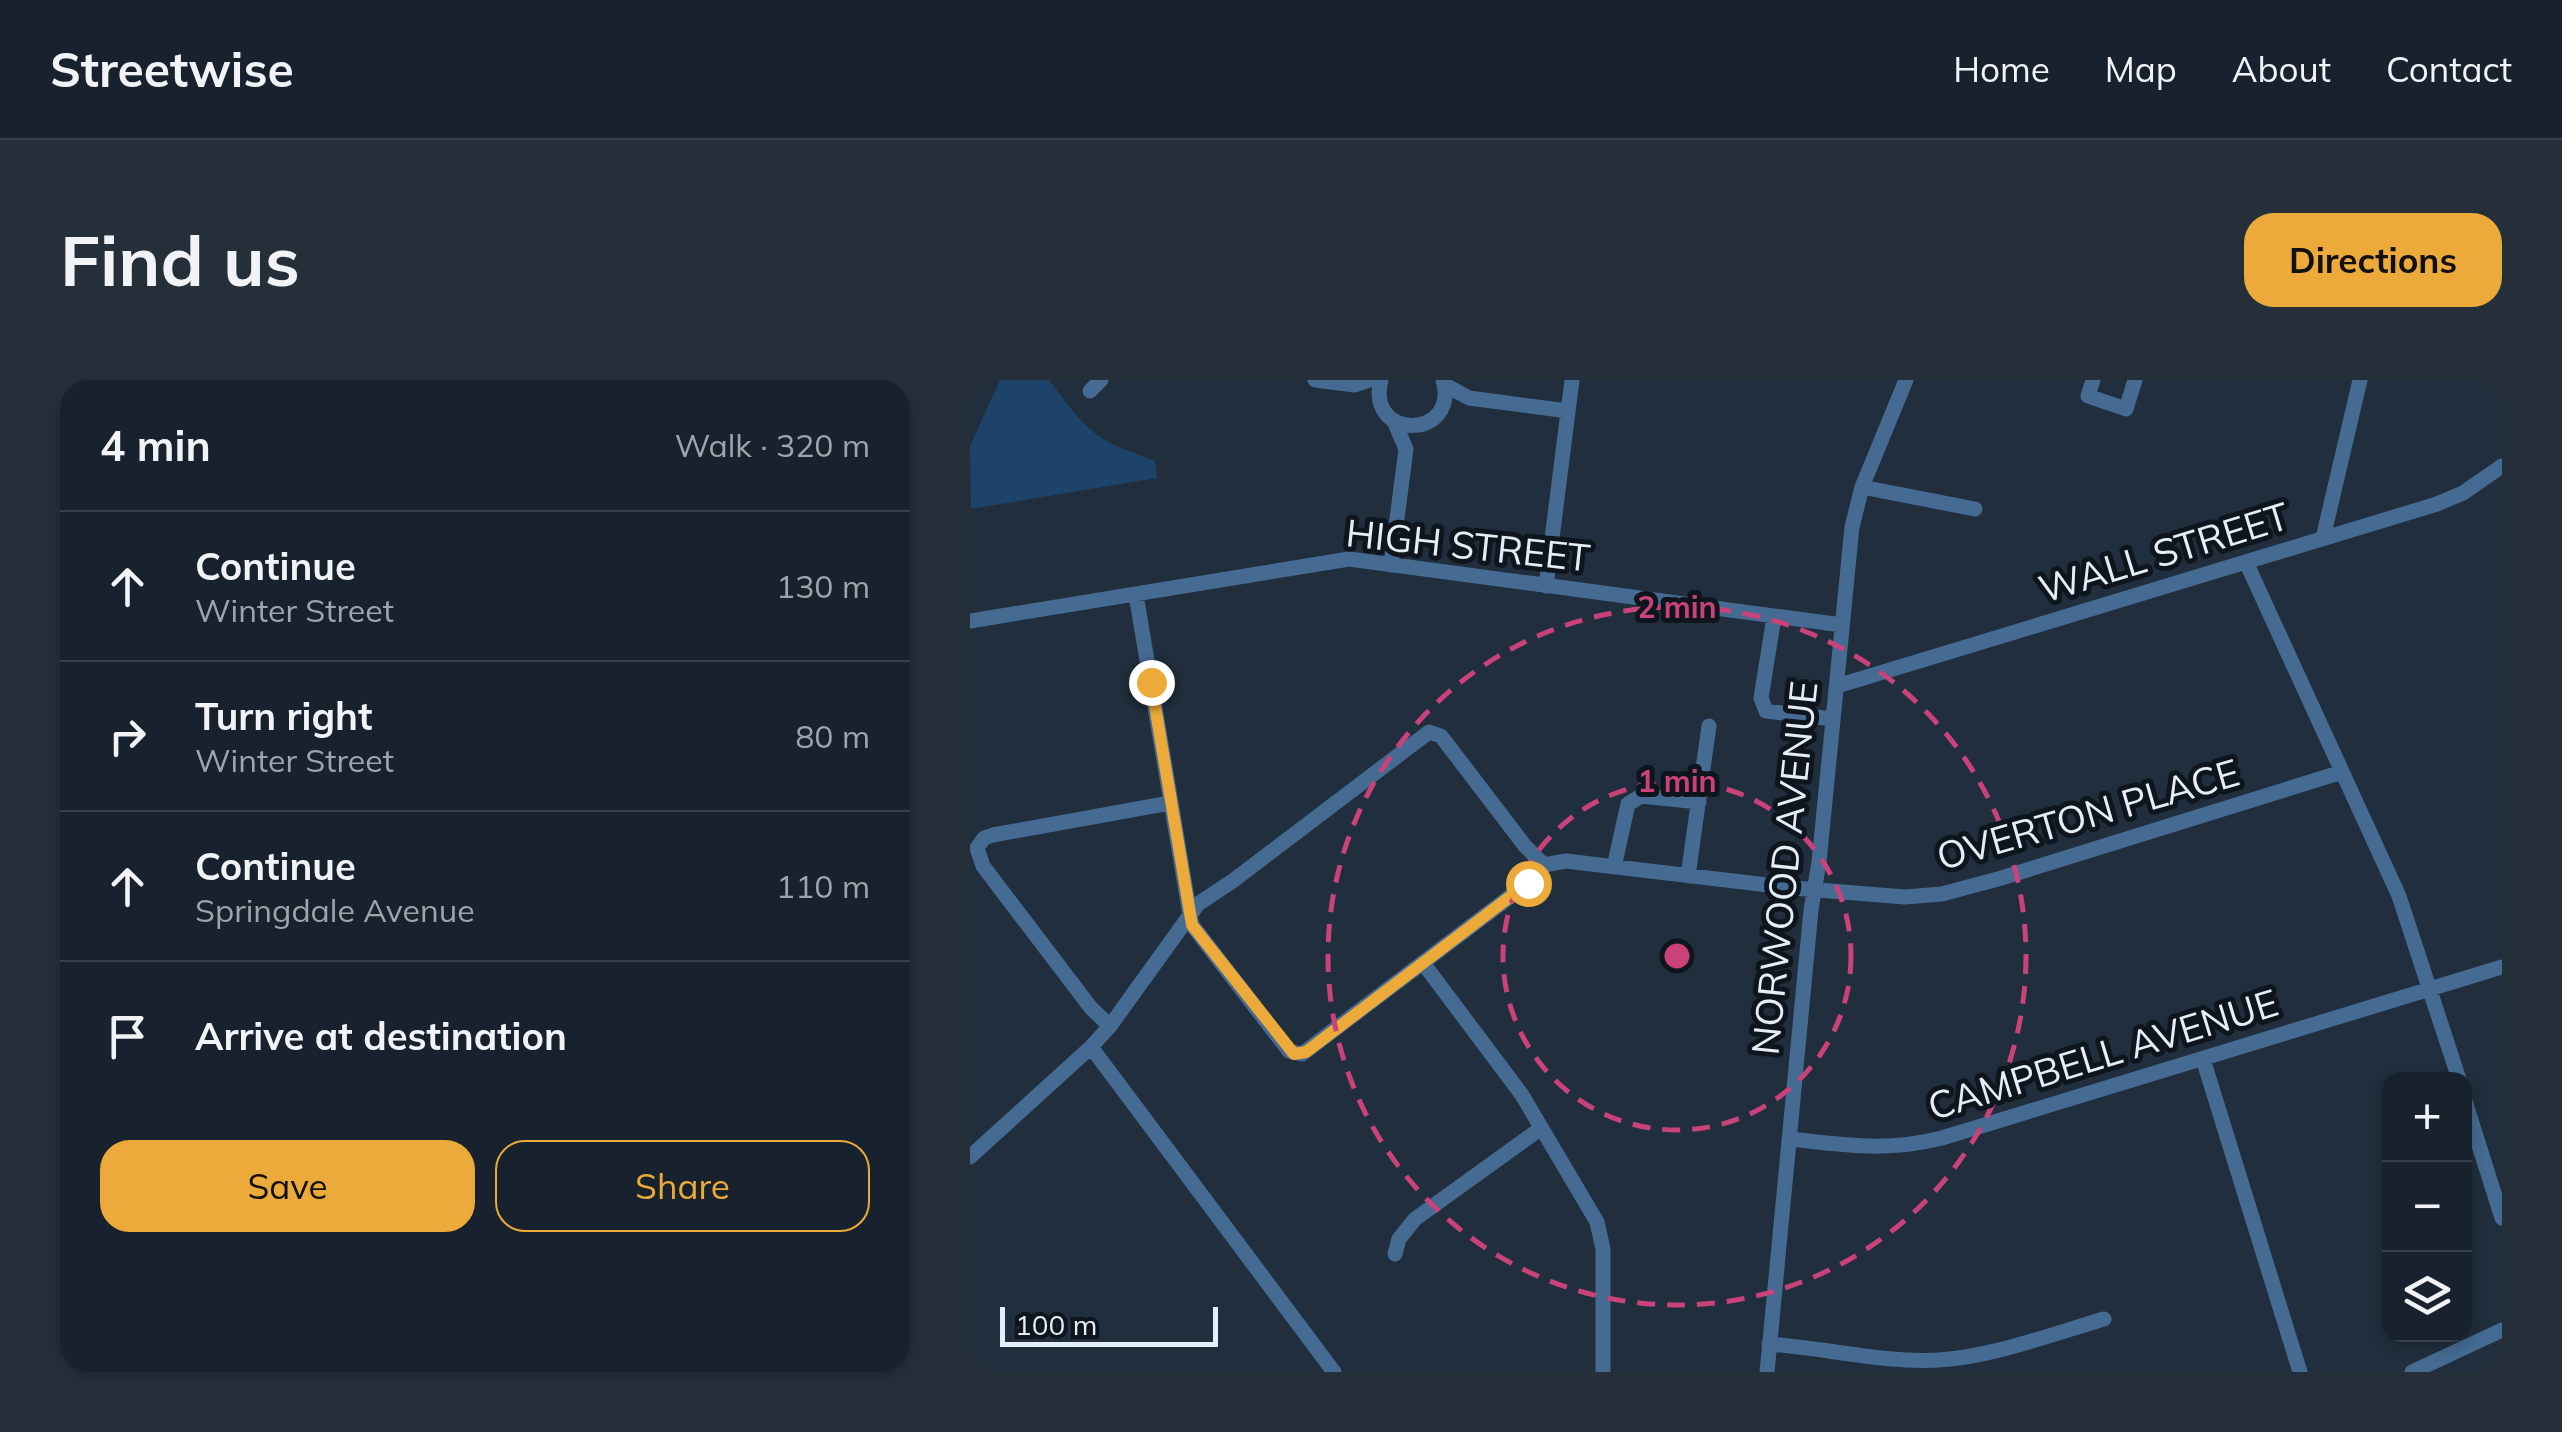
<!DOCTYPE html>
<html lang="en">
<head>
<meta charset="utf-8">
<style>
  :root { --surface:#18222e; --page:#252f3a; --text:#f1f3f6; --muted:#9fa4aa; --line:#363f4a; --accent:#ebaa39 }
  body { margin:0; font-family:Mulish,sans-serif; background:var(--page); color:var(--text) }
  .controls { position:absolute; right:30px; bottom:30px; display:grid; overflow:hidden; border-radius:20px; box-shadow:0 5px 15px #0003 }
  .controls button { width:90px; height:90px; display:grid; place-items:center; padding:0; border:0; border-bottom:2px solid var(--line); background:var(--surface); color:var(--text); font:50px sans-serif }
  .scale { position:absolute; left:30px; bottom:25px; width:218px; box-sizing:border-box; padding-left:10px; border:5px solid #e5eef8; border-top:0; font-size:28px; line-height:35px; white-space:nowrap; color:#e5eef8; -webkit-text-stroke:8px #0f151c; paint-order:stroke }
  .stop { position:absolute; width:30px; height:30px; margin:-22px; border:8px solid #ebaa39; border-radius:50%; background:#fff }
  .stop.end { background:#ebaa39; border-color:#fff; box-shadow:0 2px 10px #0008 }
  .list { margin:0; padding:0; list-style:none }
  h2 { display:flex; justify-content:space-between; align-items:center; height:130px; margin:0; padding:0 40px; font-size:42px }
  h2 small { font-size:32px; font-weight:400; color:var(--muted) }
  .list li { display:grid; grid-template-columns:65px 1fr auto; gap:30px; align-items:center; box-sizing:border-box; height:150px; padding:0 40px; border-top:2px solid var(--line) }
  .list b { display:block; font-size:38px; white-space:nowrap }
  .list p { margin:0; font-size:32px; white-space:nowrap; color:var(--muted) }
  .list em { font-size:32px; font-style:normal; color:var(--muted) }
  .actions { display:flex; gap:20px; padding:30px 40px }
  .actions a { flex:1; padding:22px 0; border:2px solid var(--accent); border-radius:30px; text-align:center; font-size:35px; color:var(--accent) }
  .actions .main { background:var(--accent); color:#111 }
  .icon { flex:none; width:55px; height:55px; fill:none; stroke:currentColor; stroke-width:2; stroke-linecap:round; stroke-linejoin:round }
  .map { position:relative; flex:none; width:1532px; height:992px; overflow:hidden; border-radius:30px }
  header { display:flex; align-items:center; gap:60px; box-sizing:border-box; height:140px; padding:0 50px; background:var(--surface); border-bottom:2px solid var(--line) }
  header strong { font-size:48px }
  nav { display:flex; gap:55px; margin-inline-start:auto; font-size:35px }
  .intro { display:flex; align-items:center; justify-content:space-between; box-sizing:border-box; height:240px; padding:0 60px }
  h1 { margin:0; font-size:70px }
  .button { padding:25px 45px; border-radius:30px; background:var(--accent); color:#111; font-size:35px; font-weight:700 }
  main { display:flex; gap:60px; padding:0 60px }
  aside { flex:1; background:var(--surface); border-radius:30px; box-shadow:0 5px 15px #0003 }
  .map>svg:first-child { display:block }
  .green { fill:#1d436a }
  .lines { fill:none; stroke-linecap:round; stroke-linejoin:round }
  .minor { stroke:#456b93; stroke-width:15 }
  .route { stroke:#ebaa39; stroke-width:12 }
  .ring { fill:none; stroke:#c9437a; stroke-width:5; stroke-dasharray:18 12 }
  .labels { text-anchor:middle; stroke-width:10; stroke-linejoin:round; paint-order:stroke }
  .street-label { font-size:38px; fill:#e5eef8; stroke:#0f151c }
  .centre { fill:#c9437a; stroke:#0f151c; stroke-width:5 }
  .ring-label { font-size:30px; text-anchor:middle; font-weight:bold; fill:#c9437a; stroke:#0f151c; stroke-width:10; stroke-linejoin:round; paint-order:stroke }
</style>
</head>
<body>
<header>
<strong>Streetwise</strong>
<nav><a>Home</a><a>Map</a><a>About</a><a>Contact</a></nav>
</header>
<div class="intro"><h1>Find us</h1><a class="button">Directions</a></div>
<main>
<aside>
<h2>4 min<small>Walk · 320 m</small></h2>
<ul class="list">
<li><svg class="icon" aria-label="ahead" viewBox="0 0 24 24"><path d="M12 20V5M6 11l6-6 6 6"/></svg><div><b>Continue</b><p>Winter Street</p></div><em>130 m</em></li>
<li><svg class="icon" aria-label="right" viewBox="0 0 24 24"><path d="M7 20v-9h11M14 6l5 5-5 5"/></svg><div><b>Turn right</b><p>Winter Street</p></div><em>80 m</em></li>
<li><svg class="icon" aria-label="ahead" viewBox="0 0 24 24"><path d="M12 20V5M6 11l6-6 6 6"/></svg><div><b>Continue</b><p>Springdale Avenue</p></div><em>110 m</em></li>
<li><svg class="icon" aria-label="arrive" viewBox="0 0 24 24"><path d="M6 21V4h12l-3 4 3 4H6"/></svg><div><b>Arrive at destination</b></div></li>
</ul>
<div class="actions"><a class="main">Save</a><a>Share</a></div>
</aside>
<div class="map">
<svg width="1532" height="992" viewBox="0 0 1532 992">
  <rect width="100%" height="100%" fill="#202e3d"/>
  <path class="green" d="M 30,0 L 79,0 C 94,19 107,40 126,54 C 143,67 165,73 185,81 L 187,98 L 1,129 L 0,66 Z"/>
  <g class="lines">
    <path class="minor" d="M 345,0 L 385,5 L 400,0
      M 411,0 C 395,61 490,60 473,0
      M 1123,0 L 1118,16 L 1156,29 L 1165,0
      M 475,5 L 499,18 L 598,31
      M 120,11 L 131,0
      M 892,107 L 1005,129
      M 1353,158 L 1390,0
      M 1276,182 L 1429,516 L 1489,699
      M 421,185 L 436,69 L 424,41
      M 576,206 L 602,0
      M 804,237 L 791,318 L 796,331 L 863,339
      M 0,241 L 379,179 L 872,245
      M 867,306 L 1467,124 L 1493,113 L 1532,86
      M 574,485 L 558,503 L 332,674 L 319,671 L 222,545 L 220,535 L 228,524 L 264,500 L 459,352 L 471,356 L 555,466 L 574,485 L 596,481 L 823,508 L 935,517 L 972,514 L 1028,499 L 1372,392
      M 644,487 L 658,424 L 671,416 L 729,422
      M 718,496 L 739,346
      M 453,583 L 552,715 L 627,842 L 633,869 L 633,992
      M 140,646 L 121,628 L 13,486 L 7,468 L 14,458 L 23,455 L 200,423
      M 121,667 L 364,992
      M 1233,679 L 1330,992
      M 1494,718 L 1532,838
      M 820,759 C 876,765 916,772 972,758 L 1532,587
      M 0,777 L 121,667 L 140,646 L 220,535 L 166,215
      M 425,874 L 429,859 L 445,839 L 570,749
      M 799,964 C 856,968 912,983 969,980 C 1021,977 1083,954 1134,939
      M 797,992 L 841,530 L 849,482 L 882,147 L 892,107 L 936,0
      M 1442,992 L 1532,950"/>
  </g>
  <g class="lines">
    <path class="route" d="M 181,302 L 222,545 L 324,674 L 336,672 L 558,503"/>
  </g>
  <g class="ring">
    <circle cx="707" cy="576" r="174"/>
    <circle cx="707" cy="576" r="349"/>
  </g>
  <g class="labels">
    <g class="street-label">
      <text transform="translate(498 166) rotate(6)" y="13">HIGH STREET</text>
      <text transform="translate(1194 173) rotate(-17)" y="13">WALL STREET</text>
      <text transform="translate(1118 435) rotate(-16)" y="13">OVERTON PLACE</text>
      <text transform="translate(815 488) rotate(-84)" y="13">NORWOOD AVENUE</text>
      <text transform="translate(1133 675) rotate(-17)" y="13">CAMPBELL AVENUE</text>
    </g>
  </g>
  <circle cx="707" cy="576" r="15" class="centre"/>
  <g class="ring-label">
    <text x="707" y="238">2 min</text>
    <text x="707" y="412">1 min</text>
  </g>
</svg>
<div class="controls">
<button>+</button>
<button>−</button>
<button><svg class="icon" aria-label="layers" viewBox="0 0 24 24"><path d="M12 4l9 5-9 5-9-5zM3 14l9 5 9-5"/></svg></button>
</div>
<div class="scale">100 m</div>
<div class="stop" style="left:558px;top:503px"></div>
<div class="stop end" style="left:181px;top:302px"></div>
</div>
</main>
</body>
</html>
